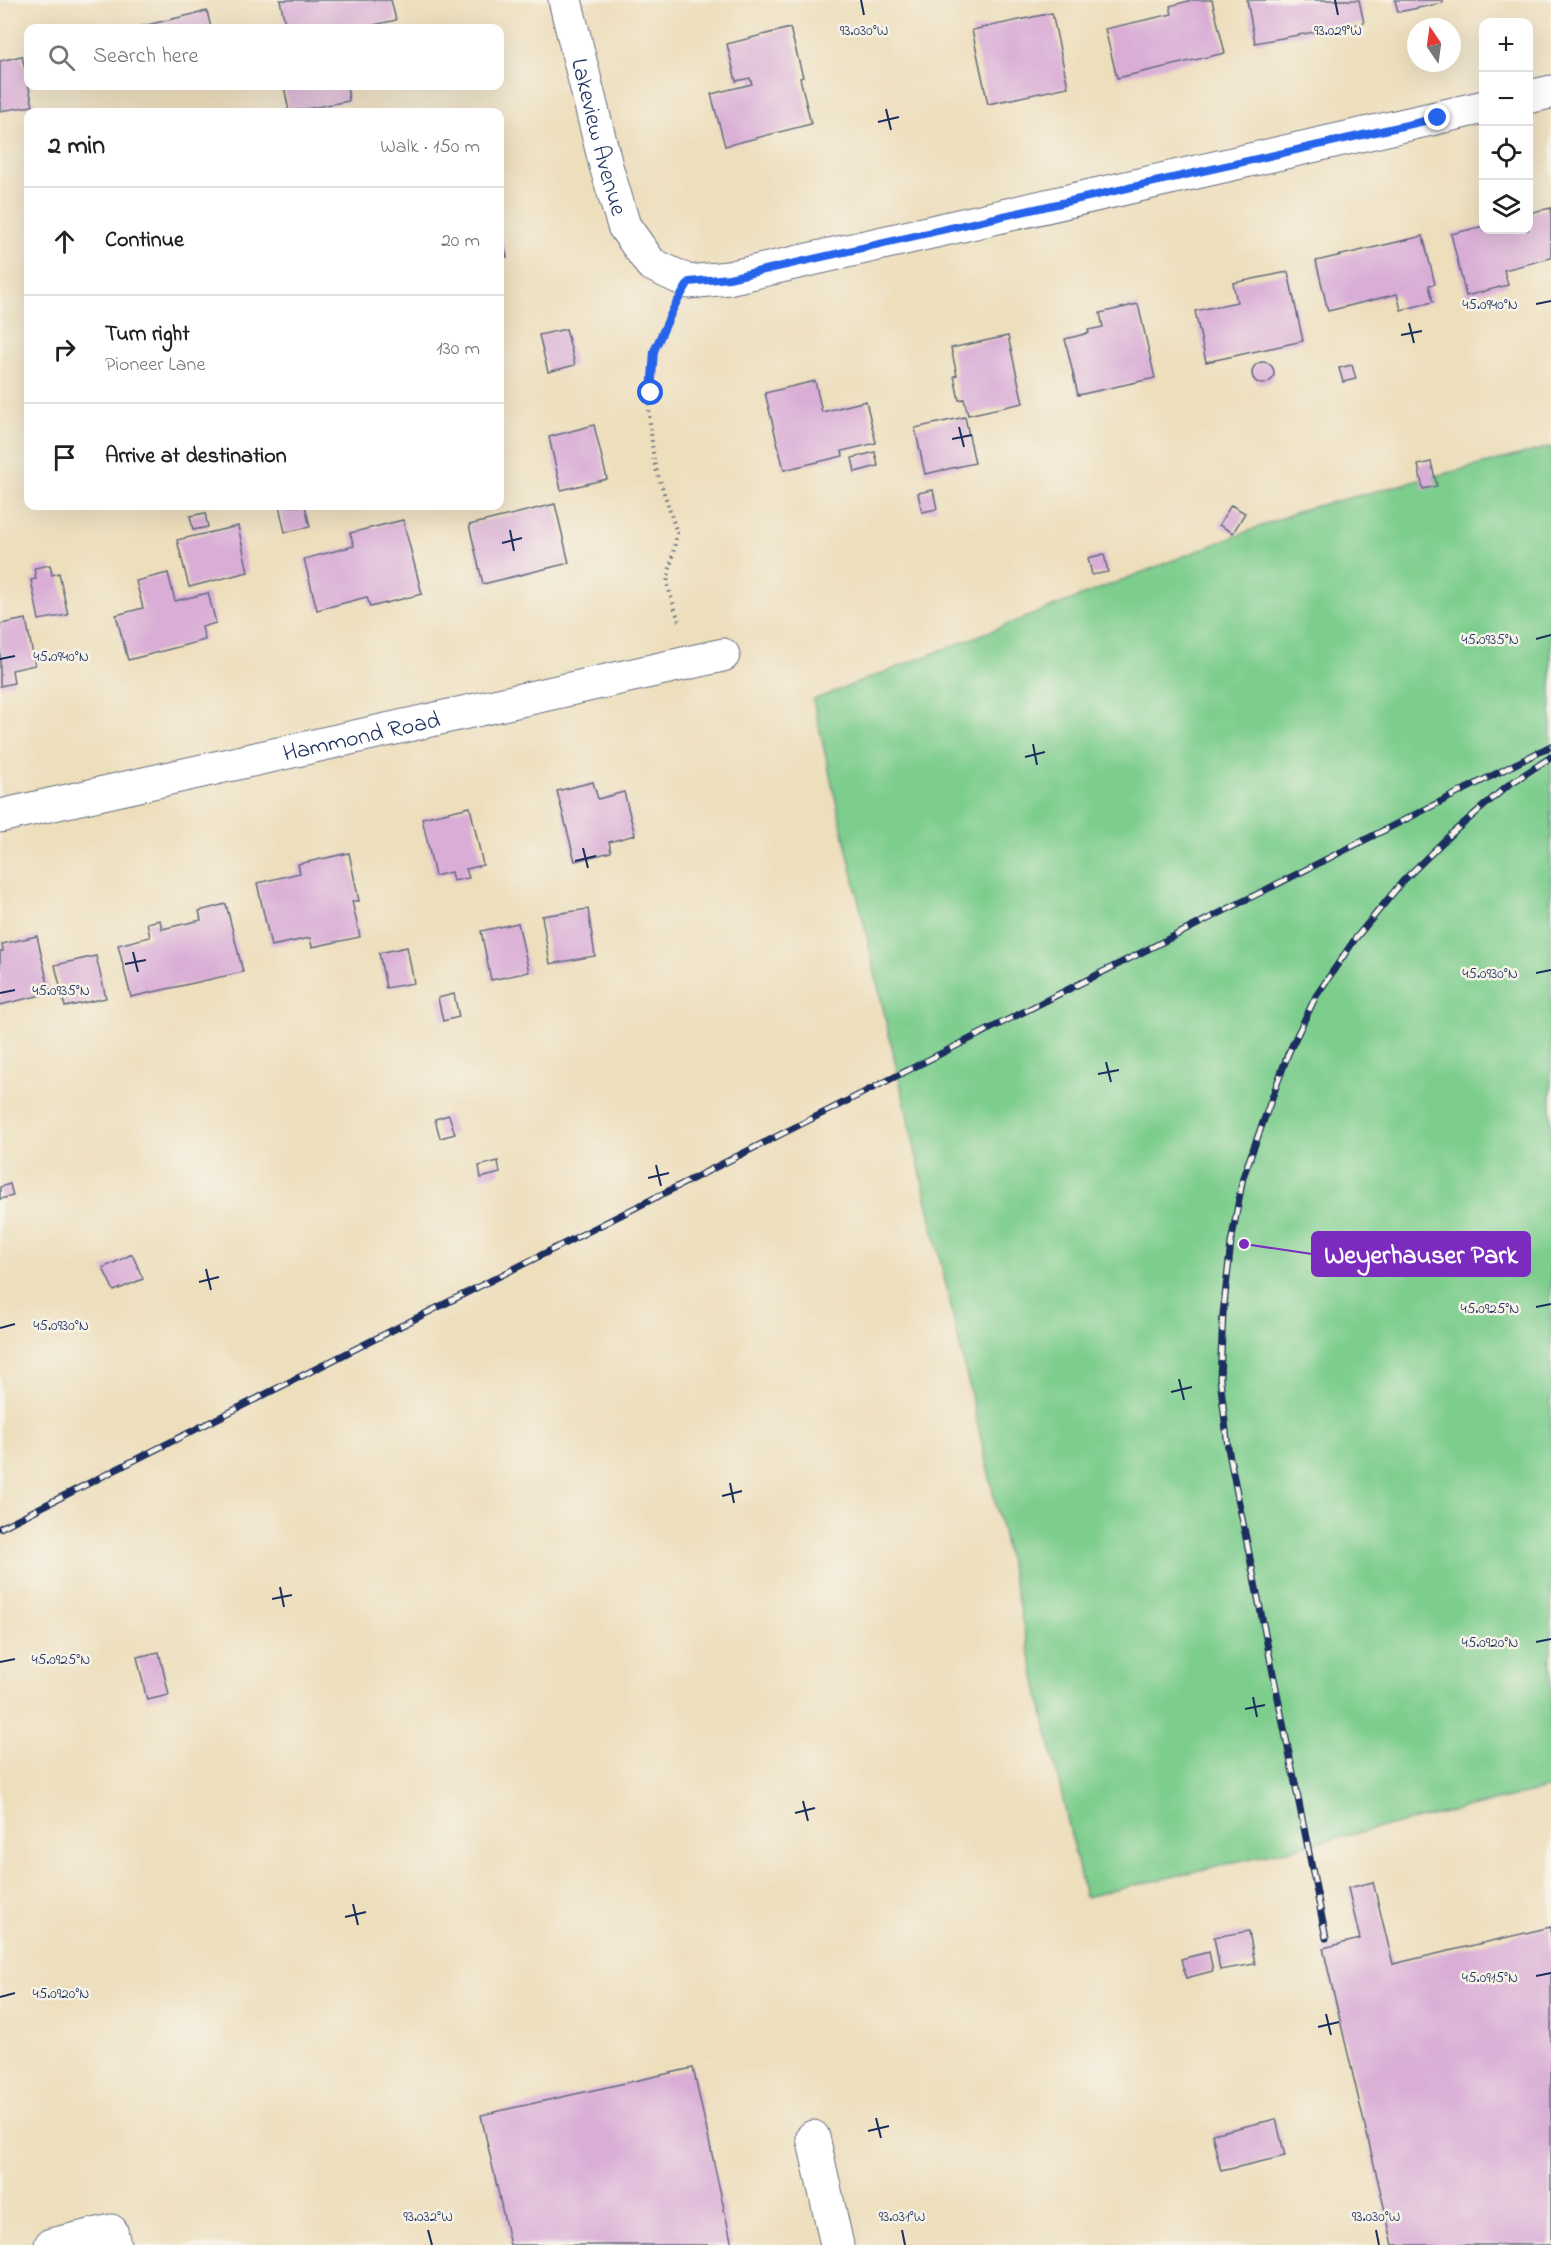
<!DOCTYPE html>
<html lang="en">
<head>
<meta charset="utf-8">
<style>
  :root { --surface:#fff; --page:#f2f2f2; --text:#222; --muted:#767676; --line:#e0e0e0 }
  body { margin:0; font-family:"Indie Flower",sans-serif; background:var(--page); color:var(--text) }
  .controls { position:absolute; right:18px; top:18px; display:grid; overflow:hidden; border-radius:12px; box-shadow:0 6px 24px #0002 }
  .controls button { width:54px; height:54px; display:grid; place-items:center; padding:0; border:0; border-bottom:2px solid var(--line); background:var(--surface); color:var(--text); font:30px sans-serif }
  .compass { position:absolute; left:1407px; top:18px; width:54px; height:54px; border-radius:50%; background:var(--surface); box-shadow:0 6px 24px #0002; rotate:347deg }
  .stop { position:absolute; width:18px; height:18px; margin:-14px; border:4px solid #2563eb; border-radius:50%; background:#fff }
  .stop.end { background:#2563eb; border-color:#fff; box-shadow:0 2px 6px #0008 }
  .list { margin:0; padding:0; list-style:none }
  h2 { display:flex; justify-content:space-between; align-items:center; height:78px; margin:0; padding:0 24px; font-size:26px }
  h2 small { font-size:20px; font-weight:400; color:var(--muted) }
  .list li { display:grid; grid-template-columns:39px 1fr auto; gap:18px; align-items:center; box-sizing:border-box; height:108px; padding:0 24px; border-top:2px solid var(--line) }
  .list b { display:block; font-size:22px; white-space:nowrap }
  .list p { margin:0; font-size:20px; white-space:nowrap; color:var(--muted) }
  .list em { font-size:20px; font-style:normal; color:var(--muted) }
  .icon { flex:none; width:33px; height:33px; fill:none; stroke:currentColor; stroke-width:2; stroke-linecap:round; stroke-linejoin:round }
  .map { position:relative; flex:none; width:1551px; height:2245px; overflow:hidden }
  .search { position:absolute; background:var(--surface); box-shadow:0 6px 24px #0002; left:24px; top:24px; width:480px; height:66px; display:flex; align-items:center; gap:15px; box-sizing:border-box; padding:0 21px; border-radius:12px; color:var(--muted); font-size:22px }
  .panel { position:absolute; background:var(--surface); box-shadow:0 6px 24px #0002; left:24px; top:108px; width:480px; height:402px; border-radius:12px }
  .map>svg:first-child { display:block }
  .green { fill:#7dcd8d; stroke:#4c7e76; stroke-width:1.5 }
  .building { fill:#d9add6 }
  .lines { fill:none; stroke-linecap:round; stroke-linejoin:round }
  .minor-casing { stroke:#646c7f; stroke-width:35 }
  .path { stroke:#646c7f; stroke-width:4; stroke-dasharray:1.5 4.5; stroke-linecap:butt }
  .minor { stroke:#fff; stroke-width:33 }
  .rail-casing { stroke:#1b2f5e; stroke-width:7 }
  .rail { stroke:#f7f3e8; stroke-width:4.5; stroke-dasharray:14; stroke-linecap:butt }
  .route { stroke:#2563eb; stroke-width:8 }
  .ticks { fill:none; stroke:#1b2f5e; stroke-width:2 }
  .labels { text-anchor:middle; stroke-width:5; stroke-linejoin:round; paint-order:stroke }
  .street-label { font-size:24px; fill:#1b2f5e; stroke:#f7f3e8 }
  .ticks-label { font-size:15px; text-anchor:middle; fill:#1b2f5e; stroke:#f7f3e8; stroke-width:5; stroke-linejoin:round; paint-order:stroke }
  .leader { fill:none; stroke:#7b2cbf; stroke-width:2 }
  .callout-dot { fill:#7b2cbf; stroke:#f7f3e8; stroke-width:2 }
  .callout { fill:#7b2cbf; stroke:#7b2cbf; stroke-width:2 }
  .callout-label { font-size:26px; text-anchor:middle; font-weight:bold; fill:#fff }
</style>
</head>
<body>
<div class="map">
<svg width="1551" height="2245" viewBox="0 0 1551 2245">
  <rect width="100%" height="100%" fill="#f7f3e8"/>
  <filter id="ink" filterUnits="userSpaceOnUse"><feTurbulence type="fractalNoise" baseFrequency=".0167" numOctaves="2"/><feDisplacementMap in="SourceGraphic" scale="12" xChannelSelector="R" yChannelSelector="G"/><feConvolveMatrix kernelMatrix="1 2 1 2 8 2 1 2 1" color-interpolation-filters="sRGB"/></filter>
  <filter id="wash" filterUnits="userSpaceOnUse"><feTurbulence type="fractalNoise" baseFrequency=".008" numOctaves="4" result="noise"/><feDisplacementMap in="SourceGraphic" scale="24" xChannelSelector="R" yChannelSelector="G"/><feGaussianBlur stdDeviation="1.35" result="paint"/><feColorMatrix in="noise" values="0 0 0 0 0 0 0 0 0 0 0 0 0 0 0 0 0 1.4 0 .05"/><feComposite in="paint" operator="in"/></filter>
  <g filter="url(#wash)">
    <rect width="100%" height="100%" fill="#eddebc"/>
    <path class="green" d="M 1551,447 L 1551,1788 L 1085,1897 L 813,700 L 1305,509 Z"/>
    <g id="blocks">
      <path class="building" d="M 280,0 L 391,0 L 396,20 L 361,28 L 286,28 Z
        M 1192,0 L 1212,0 L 1225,53 L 1117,78 L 1105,29 L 1172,14 L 1170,6 Z
        M 1247,0 L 1359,0 L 1364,23 L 1255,43 Z
        M 1395,0 L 1443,0 L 1443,3 L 1398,12 Z
        M 207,11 L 211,28 L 134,28 Z
        M 1052,13 L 1068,87 L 988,104 L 972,30 Z
        M 790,28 L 803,77 L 800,78 L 811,124 L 725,146 L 711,94 L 752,84 L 750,78 L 736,81 L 727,44 Z
        M 22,56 L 33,106 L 0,111 L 0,61 Z
        M 284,86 L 347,86 L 349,101 L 289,112 Z
        M 1551,208 L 1551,258 L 1504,270 L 1508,285 L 1466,296 L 1451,234 L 1484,226 L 1484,230 L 1528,230 L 1528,213 Z
        M 500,231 L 507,257 L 500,259 Z
        M 1423,236 L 1435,284 L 1429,285 L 1433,302 L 1401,310 L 1397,294 L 1328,311 L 1316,261 Z
        M 1288,272 L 1303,341 L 1206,362 L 1195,311 L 1237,302 L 1233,283 Z
        M 1138,304 L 1155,378 L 1078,395 L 1065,339 L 1089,333 L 1088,330 L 1103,327 L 1100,313 Z
        M 566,329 L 575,365 L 548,372 L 539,335 Z
        M 1008,336 L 1023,403 L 968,415 L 964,399 L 959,400 L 954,376 L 957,375 L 951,348 Z
        M1252 373a11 11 0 1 1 22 0a11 11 0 1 1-22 0Z
        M 1352,365 L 1356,379 L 1343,382 L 1339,368 Z
        M 815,381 L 822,412 L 866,401 L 876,443 L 842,451 L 843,456 L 784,470 L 765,393 Z
        M 965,417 L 975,463 L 925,474 L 915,428 Z
        M 594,425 L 607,479 L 561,490 L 549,437 Z
        M 875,452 L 878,466 L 855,472 L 852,458 Z
        M 1431,462 L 1437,486 L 1423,489 L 1418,465 Z
        M 933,490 L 937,509 L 922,512 L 918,493 Z
        M 555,504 L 569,563 L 483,584 L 469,525 Z
        M 1231,505 L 1245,513 L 1233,533 L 1219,525 Z
        M 279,506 L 305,506 L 310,527 L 285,532 Z
        M 205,513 L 208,527 L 193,530 L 190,516 Z
        M 403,520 L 422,594 L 370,607 L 367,597 L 317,610 L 304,559 L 354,546 L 350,533 Z
        M 238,526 L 248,572 L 189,587 L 177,540 Z
        M 1104,554 L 1108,572 L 1092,575 L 1088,558 Z
        M 50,565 L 52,575 L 59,573 L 68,615 L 39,620 L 31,580 L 36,579 L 34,568 Z
        M 168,573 L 175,601 L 208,593 L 216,623 L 202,627 L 205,640 L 128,660 L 116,615 L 143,608 L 136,581 Z
        M 26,619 L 35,665 L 12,670 L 14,683 L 0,686 L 0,624 Z
        M 593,782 L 598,799 L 624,792 L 635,835 L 609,842 L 611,852 L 575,861 L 557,791 Z
        M 470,807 L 483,865 L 466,869 L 469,878 L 453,881 L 451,872 L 435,876 L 422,818 Z
        M 349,853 L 359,901 L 352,901 L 360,937 L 312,947 L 310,938 L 271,946 L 257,883 L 300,873 L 298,864 Z
        M 226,904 L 243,972 L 131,997 L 118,945 L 150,937 L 147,923 L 160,920 L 162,929 L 201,920 L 199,911 Z
        M 588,909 L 595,956 L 550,964 L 542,916 Z
        M 518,923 L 529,972 L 491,980 L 481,931 Z
        M 37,936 L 50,993 L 0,1005 L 0,951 L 3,951 L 2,944 Z
        M 407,947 L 414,983 L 386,988 L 379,953 Z
        M 96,956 L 106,998 L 65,1007 L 55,965 Z
        M 454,994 L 459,1017 L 443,1021 L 438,998 Z
        M 449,1115 L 455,1134 L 440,1138 L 435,1119 Z
        M 498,1161 L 500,1173 L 481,1178 L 479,1166 Z
        M 10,1184 L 13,1196 L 0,1199 L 0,1187 Z
        M 132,1254 L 143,1279 L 114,1291 L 103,1268 Z
        M 159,1652 L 169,1695 L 147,1700 L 137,1657 Z
        M 1373,1882 L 1393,1964 L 1551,1927 L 1551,2245 L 1393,2245 L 1323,1948 L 1360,1939 L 1348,1888 Z
        M 1249,1931 L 1255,1964 L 1220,1970 L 1214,1937 Z
        M 1209,1952 L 1213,1971 L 1186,1978 L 1181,1959 Z
        M 693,2068 L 732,2245 L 510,2245 L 481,2115 Z
        M 1276,2119 L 1285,2156 L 1221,2171 L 1212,2134 Z"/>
    </g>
  </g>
  <g filter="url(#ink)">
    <use href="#blocks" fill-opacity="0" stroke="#646c7f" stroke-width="1.5"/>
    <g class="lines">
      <defs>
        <g id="minor">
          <path id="s1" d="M 565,0 L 606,166 L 624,226 L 651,264 L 689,282 L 728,278 L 1484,107"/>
          <path d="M 1528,97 L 1551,92"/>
          <path id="s2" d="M 0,816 L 723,655"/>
          <path d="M 813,2137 L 837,2245"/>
          <path d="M 51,2245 L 111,2231 L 114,2245"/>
        </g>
      </defs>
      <use href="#minor" class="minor-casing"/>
      <path class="path" d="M 671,312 L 654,351 L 649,413 L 654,462 L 677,533 L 667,583 L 679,622"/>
      <use href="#minor" class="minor"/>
      <defs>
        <path id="rail" d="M 0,1528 L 1551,746
          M 1326,1938 L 1228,1448 L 1220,1378 L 1223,1314 L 1231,1243 L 1243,1177 L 1288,1054 L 1316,996 L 1355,939 L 1403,881 L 1450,835 L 1507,786 L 1551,757"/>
      </defs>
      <use href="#rail" class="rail-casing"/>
      <use href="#rail" class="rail"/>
    </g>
  </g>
  <g class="lines" filter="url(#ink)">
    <path class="route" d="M 651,393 L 654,351 L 674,307 L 689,282 L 729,278 L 1438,118"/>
  </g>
  <path class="ticks" d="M 861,0 L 864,15M 1335,0 L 1338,15M 886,109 L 891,130M 878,122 L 899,117M 1536,304 L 1551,301M 1409,323 L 1414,343M 1401,335 L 1422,331M 959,427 L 964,447M 952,439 L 972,435M 510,530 L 514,551M 502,543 L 522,538M 1536,639 L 1551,635M 0,659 L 15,656M 1033,744 L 1037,765M 1025,757 L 1045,752M 583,848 L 588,868M 575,861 L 596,856M 133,952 L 138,972M 125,964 L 146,960M 1536,973 L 1551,970M 0,993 L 15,990M 1106,1062 L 1111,1082M 1098,1074 L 1119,1070M 656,1165 L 661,1186M 648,1178 L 669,1173M 206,1269 L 211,1290M 199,1282 L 219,1277M 1536,1307 L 1551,1304M 0,1328 L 15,1324M 1179,1379 L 1184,1400M 1171,1392 L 1192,1387M 730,1483 L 734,1503M 722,1496 L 742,1491M 280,1587 L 284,1607M 272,1599 L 292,1595M 1536,1642 L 1551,1639M 0,1662 L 15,1659M 1253,1697 L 1257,1717M 1245,1709 L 1265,1705M 803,1801 L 808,1821M 795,1813 L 815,1808M 353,1904 L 358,1925M 345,1917 L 366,1912M 1536,1976 L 1551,1973M 0,1997 L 15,1993M 1326,2014 L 1331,2035M 1318,2027 L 1339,2022M 876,2118 L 881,2138M 868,2131 L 889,2126M 428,2230 L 432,2245M 902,2230 L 905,2245M 1376,2230 L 1379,2245"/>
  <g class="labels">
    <g class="street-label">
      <text dy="8" stroke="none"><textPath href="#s1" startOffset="141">Lakeview Avenue</textPath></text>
      <text dy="8" stroke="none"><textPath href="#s2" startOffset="370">Hammond Road</textPath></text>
    </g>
  </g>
  <g class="ticks-label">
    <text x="864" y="35">93.030°W</text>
    <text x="1338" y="35">93.029°W</text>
    <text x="1490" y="309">45.0940°N</text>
    <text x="1490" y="644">45.0935°N</text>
    <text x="61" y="661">45.0940°N</text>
    <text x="1490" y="978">45.0930°N</text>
    <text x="61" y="995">45.0935°N</text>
    <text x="1490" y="1313">45.0925°N</text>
    <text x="61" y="1330">45.0930°N</text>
    <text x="1490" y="1647">45.0920°N</text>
    <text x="61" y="1664">45.0925°N</text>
    <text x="1490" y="1982">45.0915°N</text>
    <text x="61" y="1998">45.0920°N</text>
    <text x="428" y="2221">93.032°W</text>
    <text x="902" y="2221">93.031°W</text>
    <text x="1376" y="2221">93.030°W</text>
  </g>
  <path class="leader" d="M1244 1244L1312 1254"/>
  <circle class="callout-dot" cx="1244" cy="1244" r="6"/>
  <rect class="callout" x="1312" y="1232" width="218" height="44" rx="6"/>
  <g class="callout-label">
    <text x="1421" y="1263">Weyerhauser Park</text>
  </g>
</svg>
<div class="controls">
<button>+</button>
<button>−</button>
<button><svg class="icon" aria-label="locate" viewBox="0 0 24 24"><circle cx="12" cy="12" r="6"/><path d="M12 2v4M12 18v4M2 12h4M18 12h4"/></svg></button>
<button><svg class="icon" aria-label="layers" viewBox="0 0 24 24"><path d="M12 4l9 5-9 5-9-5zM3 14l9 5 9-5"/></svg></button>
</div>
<svg class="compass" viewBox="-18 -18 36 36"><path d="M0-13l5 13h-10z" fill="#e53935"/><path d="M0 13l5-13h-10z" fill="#767676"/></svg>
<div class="stop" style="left:651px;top:393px"></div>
<div class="stop end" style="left:1438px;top:118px"></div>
<div class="search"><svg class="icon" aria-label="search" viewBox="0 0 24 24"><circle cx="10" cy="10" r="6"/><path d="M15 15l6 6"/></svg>Search here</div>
<section class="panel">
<h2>2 min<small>Walk · 150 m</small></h2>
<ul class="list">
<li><svg class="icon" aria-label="ahead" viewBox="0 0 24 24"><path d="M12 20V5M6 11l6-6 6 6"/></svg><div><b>Continue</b></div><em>20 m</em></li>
<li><svg class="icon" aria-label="right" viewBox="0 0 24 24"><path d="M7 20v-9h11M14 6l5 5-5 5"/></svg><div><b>Turn right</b><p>Pioneer Lane</p></div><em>130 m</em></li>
<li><svg class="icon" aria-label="arrive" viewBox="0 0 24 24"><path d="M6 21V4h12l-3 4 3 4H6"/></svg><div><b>Arrive at destination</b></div></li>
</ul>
</section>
</div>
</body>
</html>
